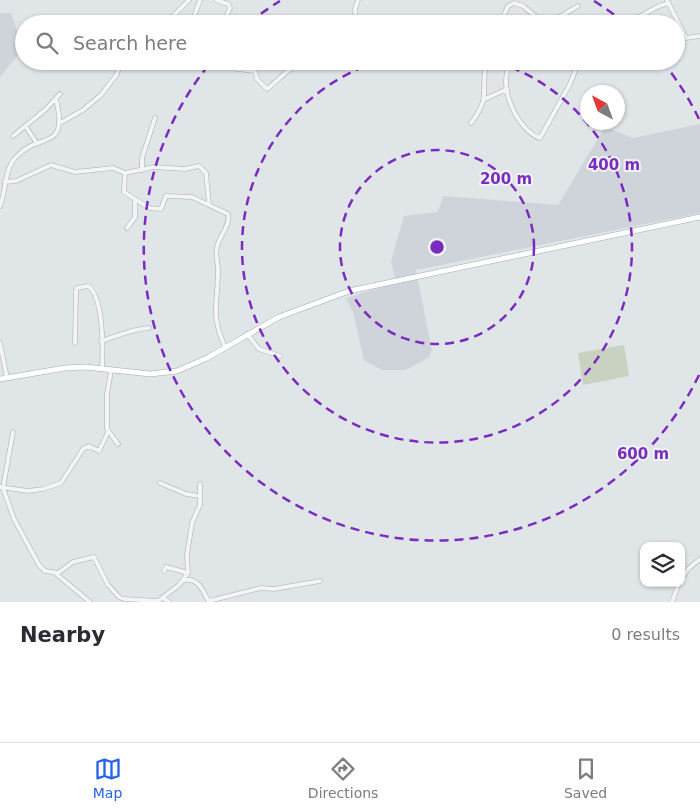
<!DOCTYPE html>
<html lang="en">
<head>
<meta charset="utf-8">
<style>
  :root { --surface:#fff; --page:#f2f2f3; --text:#2b2b33; --muted:#7c7c81; --line:#e1e1e2; --accent:#2563eb }
  body { margin:0; font-family:"DejaVu Sans",sans-serif; background:var(--page); color:var(--text) }
  .controls { position:absolute; right:15px; bottom:15px; display:grid; overflow:hidden; border-radius:10px; box-shadow:0 1px 4px #0004 }
  .controls button { width:45px; height:45px; display:grid; place-items:center; padding:0; border:0; border-bottom:1px solid var(--line); background:var(--surface); color:var(--text); font:25px sans-serif }
  .compass { position:absolute; left:580px; top:85px; width:45px; height:45px; border-radius:50%; background:var(--surface); box-shadow:0 1px 4px #0004; rotate:319deg }
  .list { margin:0; padding:0; list-style:none }
  h2 { display:flex; justify-content:space-between; align-items:center; height:65px; margin:0; padding:0 20px; font-size:21px }
  h2 small { font-size:16px; font-weight:400; color:var(--muted) }
  .icon { flex:none; width:28px; height:28px; fill:none; stroke:currentColor; stroke-width:2; stroke-linecap:round; stroke-linejoin:round }
  .map { position:relative; flex:none; width:700px; height:602px; overflow:hidden }
  .search { position:absolute; background:var(--surface); box-shadow:0 1px 4px #0004; left:15px; right:15px; top:15px; height:55px; display:flex; align-items:center; gap:12px; box-sizing:border-box; padding:0 18px; border-radius:28px; color:var(--muted); font-size:19px }
  .sheet { height:140px; background:var(--surface) }
  nav { display:flex; justify-content:space-around; align-items:center; box-sizing:border-box; height:70px; border-top:1px solid var(--line); background:var(--surface); font-size:14px; color:var(--muted) }
  nav a { display:grid; justify-items:center; gap:2px }
  nav .on { color:var(--accent) }
  .map>svg:first-child { display:block }
  .built { fill:#ced4d9 }
  .green { fill:#c9d1c1 }
  .lines { fill:none; stroke-linecap:round; stroke-linejoin:round }
  .minor-casing { stroke:#a6adb2; stroke-width:5 }
  .major-casing { stroke:#a0abb2; stroke-width:6 }
  .minor { stroke:#f2f4f6; stroke-width:4 }
  .major { stroke:#fff; stroke-width:5 }
  .ring { fill:none; stroke:#7b2cbf; stroke-width:2.5; stroke-dasharray:9 6 }
  .centre { fill:#7b2cbf; stroke:#eff3f5; stroke-width:2.5 }
  .ring-label { font-size:15px; text-anchor:middle; font-weight:bold; fill:#7b2cbf; stroke:#eff3f5; stroke-width:4; stroke-linejoin:round; paint-order:stroke }
</style>
</head>
<body>
<div class="map">
<svg width="700" height="602" viewBox="0 0 700 602">
  <rect width="100%" height="100%" fill="#e0e5e8"/>
  <path class="built" d="M 0,13 L 11,13 L 23,49 L 0,77 Z
    M 700,124 L 700,213 L 416,270 L 432,351 L 428,358 L 406,370 L 382,370 L 364,360 L 353,312 L 346,298 L 396,283 L 391,261 L 404,216 L 438,212 L 443,196 L 558,205 L 605,127 L 633,138 Z"/>
  <path class="green" d="M 624,345 L 629,376 L 583,385 L 578,353 Z"/>
  <g class="lines">
    <defs>
      <path id="minor" d="M 216,0 L 228,4 L 230,8 L 223,24
        M 667,0 L 686,38 L 700,36
        M 165,24 L 189,0
        M 196,24 L 195,14 L 200,0
        M 356,24 L 355,9 L 358,0
        M 500,24 L 508,6 L 514,3 L 523,6 L 545,24
        M 553,24 L 556,19 L 578,6
        M 626,24 L 659,6 L 669,3
        M 224,61 L 237,69 L 255,71 L 257,79 L 267,89 C 279,80 289,66 305,63 C 319,61 335,68 348,61
        M 513,61 C 494,81 517,131 540,138 L 570,84 L 579,61
        M 485,99 L 507,89
        M 60,123 L 83,110 L 101,95 L 117,74 L 121,61
        M 471,123 C 493,94 479,90 487,61
        M 26,127 L 36,142
        M 13,136 L 45,110 L 60,94
        M 142,170 L 142,158 L 155,118
        M 125,173 L 124,192 L 149,208 L 161,209 L 166,196 L 192,197 L 228,214 C 231,224 219,237 217,247 C 215,255 218,262 218,270 C 218,303 210,314 225,347
        M 5,182 L 16,181 L 51,165 L 75,172 L 113,168 L 125,173 L 154,167 L 185,169 L 199,166 L 206,173 L 209,204
        M 0,206 C 6,192 4,171 15,158 C 40,130 69,153 56,99
        M 127,228 L 135,217 L 135,199
        M 247,334 L 259,349 L 280,356
        M 101,341 C 117,336 132,329 149,328
        M 0,343 L 7,378
        M 75,343 L 76,291 L 77,288 L 88,286 C 104,297 103,350 102,369
        M 111,371 L 107,394 L 107,429 L 118,444
        M 13,432 L 3,488 L 14,519 L 39,565 L 45,571 L 58,573 L 73,562 L 94,557 L 108,585 L 119,597 L 124,599 L 158,601 L 179,585 L 188,573 L 187,555 L 192,523 L 200,505 L 200,484
        M 160,483 L 186,494 L 199,496
        M 0,487 L 28,491 L 43,489 L 61,483 L 83,449 L 89,446 L 99,451 L 108,432
        M 164,571 L 166,567 L 188,573
        M 55,573 L 90,602
        M 681,579 L 688,569 L 700,559
        M 184,580 C 199,578 203,591 209,602
        M 163,598 L 169,602
        M 209,601 L 261,588 L 274,589 L 320,581
        M 672,602 L 679,583"/>
      <path id="major" d="M 0,379 L 65,368 L 86,367 L 150,374 L 177,371 L 207,358 L 279,317 L 349,291 L 700,217"/>
    </defs>
    <use href="#minor" class="minor-casing"/>
    <use href="#major" class="major-casing"/>
    <use href="#minor" class="minor"/>
    <use href="#major" class="major"/>
  </g>
  <g class="ring">
    <circle cx="437" cy="247" r="97"/>
    <path d="M497 62A195 195 0 1 1 377 62"/>
    <path d="M699 375A292 292 0 1 1 212 61M249 23A292 292 0 0 1 280 1M594 1A292 292 0 0 1 625 23M662 61A292 292 0 0 1 699 119"/>
  </g>
  <circle cx="437" cy="247" r="8" class="centre"/>
  <g class="ring-label">
    <text x="614" y="170">400 m</text>
    <text x="506" y="184">200 m</text>
    <text x="643" y="459">600 m</text>
  </g>
</svg>
<div class="controls">
<button><svg class="icon" aria-label="layers" viewBox="0 0 24 24"><path d="M12 4l9 5-9 5-9-5zM3 14l9 5 9-5"/></svg></button>
</div>
<svg class="compass" viewBox="-18 -18 36 36"><path d="M0-13l5 13h-10z" fill="#e53935"/><path d="M0 13l5-13h-10z" fill="#7c7c81"/></svg>
<div class="search"><svg class="icon" aria-label="search" viewBox="0 0 24 24"><circle cx="10" cy="10" r="6"/><path d="M15 15l6 6"/></svg>Search here</div>
</div>
<section class="sheet">
<h2>Nearby<small>0 results</small></h2>
<ul class="list">
</ul>
</section>
<nav>
<a class="on"><svg class="icon" aria-label="map" viewBox="0 0 24 24"><path d="M3 6l6-2 6 2 6-2v14l-6 2-6-2-6 2zM9 4v14M15 6v14"/></svg>Map</a>
<a><svg class="icon" aria-label="directions" viewBox="0 0 24 24"><path d="M12 3l9 9-9 9-9-9zM9 14v-3h6M13 9l2 2-2 2"/></svg>Directions</a>
<a><svg class="icon" aria-label="saved" viewBox="0 0 24 24"><path d="M7 4h10v16l-5-4-5 4z"/></svg>Saved</a>
</nav>
</body>
</html>
